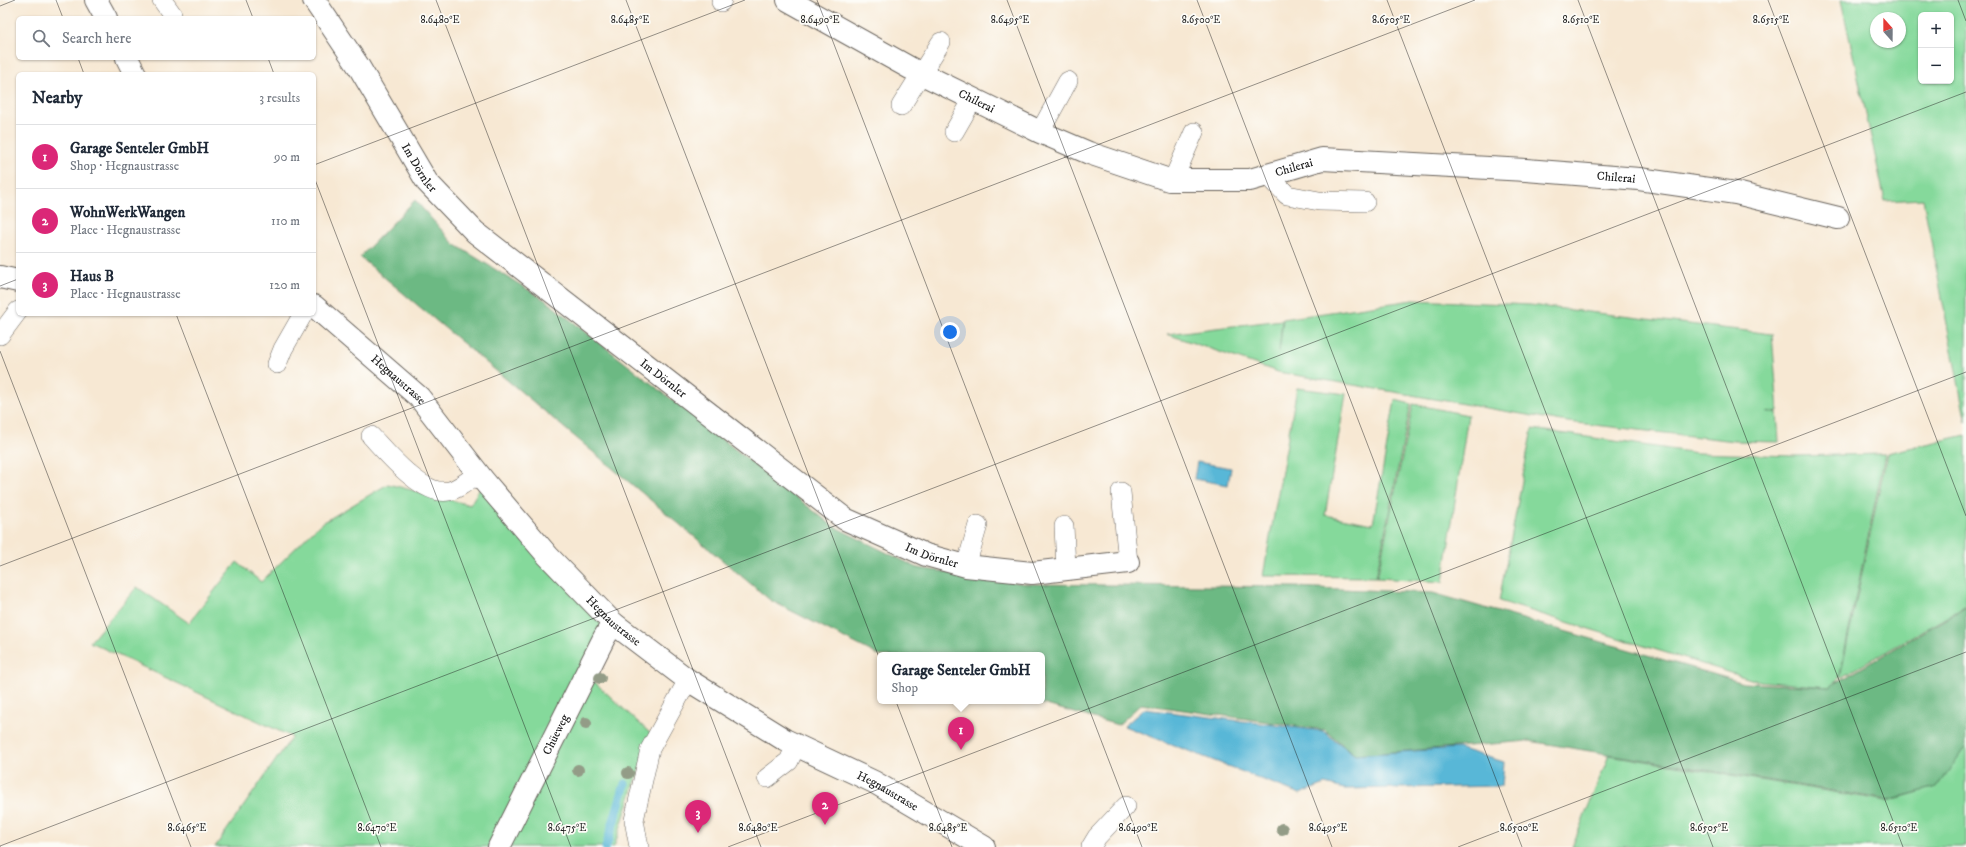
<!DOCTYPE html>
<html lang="en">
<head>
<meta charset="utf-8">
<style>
  :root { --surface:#fff; --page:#f6f6f7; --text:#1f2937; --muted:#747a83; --line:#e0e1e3; --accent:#db2777 }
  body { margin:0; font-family:"IM FELL DW Pica",serif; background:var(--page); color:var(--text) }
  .controls { position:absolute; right:12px; top:12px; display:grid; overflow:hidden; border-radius:6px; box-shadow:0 1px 3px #0004 }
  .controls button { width:36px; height:36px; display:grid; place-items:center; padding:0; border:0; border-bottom:1px solid var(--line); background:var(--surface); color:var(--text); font:20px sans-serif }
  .compass { position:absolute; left:1870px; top:12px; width:36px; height:36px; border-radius:50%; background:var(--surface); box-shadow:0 1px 3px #0004; rotate:339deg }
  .you { position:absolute; left:950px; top:332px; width:14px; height:14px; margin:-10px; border:3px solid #fff; border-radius:50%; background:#1a73e8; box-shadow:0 0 0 6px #1a73e833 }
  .badge { display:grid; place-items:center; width:26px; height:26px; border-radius:50%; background:var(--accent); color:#fff; font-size:13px; font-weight:700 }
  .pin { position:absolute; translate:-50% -33px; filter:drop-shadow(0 1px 2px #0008) }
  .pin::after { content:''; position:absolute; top:21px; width:14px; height:12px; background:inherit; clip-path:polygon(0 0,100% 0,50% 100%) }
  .popup { position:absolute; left:877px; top:652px; width:168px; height:52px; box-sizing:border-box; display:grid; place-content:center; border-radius:6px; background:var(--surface); filter:drop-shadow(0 1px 3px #0005); font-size:13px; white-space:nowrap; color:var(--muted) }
  .popup b { font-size:15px; color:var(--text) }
  .popup::after { content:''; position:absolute; left:50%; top:100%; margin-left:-8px; border:8px solid transparent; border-top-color:var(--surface) }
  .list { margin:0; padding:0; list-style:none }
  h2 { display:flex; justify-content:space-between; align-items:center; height:52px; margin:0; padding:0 16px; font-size:17px }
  h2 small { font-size:13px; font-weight:400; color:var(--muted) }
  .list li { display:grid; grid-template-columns:26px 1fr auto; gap:12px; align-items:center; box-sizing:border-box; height:64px; padding:0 16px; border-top:1px solid var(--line) }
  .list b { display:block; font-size:15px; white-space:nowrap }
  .list p { margin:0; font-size:13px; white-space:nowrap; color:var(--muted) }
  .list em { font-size:13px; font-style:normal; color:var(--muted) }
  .icon { flex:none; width:22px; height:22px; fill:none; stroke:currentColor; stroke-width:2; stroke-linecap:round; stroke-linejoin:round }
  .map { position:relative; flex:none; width:1966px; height:847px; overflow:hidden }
  .search { position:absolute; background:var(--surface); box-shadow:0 1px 3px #0004; left:16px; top:16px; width:300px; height:44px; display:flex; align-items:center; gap:10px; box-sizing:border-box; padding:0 14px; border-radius:6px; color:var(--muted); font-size:15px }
  .panel { position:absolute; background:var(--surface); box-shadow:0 1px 3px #0004; left:16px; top:72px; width:300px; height:244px; border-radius:6px }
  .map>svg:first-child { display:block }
  .green { fill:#85d99b; stroke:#507a5c; fill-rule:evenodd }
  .forest { fill:#6cb983; stroke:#446a50 }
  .water { fill:#59b7d7; stroke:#3a6a7a }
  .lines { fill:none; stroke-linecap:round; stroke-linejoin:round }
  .stream { stroke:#59b7d7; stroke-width:9 }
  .service-casing { stroke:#69635c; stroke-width:20 }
  .minor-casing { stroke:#69635c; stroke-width:24 }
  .tertiary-casing { stroke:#69635c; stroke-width:24 }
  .service { stroke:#fff; stroke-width:19 }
  .minor { stroke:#fff; stroke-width:22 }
  .tertiary { stroke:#fff; stroke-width:22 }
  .tree { fill:#939c87 }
  .ticks { fill:none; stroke:#1c1c1c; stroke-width:1; stroke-opacity:0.45 }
  .labels { text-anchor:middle; stroke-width:3.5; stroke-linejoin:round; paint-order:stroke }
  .street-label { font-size:12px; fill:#1c1c1c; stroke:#fdfcf7 }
  .ticks-label { font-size:10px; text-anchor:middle; fill:#1c1c1c; stroke:#fdfcf7; stroke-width:3.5; stroke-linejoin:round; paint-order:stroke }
</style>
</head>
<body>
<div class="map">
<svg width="1966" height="847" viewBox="0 0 1966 847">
  <rect width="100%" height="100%" fill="#fdfcf7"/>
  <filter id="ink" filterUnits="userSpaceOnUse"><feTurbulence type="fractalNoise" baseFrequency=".025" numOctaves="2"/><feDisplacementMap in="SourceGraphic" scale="8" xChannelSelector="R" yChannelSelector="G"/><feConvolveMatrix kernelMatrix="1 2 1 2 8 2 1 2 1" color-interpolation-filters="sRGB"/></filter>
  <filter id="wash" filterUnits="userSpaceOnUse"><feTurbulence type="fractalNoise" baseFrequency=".012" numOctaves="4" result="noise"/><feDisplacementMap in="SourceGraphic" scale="16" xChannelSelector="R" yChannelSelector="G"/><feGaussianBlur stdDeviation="0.9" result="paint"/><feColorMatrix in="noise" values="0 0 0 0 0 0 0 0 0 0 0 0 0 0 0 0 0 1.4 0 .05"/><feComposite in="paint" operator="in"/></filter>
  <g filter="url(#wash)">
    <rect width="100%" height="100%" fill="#f7e8d3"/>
    <path class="green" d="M 1841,0 L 1966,0 L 1966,423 L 1923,199 L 1885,201 ZM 1921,15 L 1951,15 L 1951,81 L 1921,81 ZM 1876,18 L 1900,18 L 1900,42 L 1876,42 Z
      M 1413,300 L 1530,305 L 1772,334 L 1778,411 L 1767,413 L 1777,412 L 1779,442 L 1735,441 L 1568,422 L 1278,372 L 1167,334 L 1282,320 L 1279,353 L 1283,319 Z
      M 1297,388 L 1346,394 L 1325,515 L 1373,524 L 1395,400 L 1411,404 L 1376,577 L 1263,576 Z
      M 1413,404 L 1468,415 L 1443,582 L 1377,578 Z
      M 1532,429 L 1697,453 L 1794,456 L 1885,454 L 1839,679 L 1829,687 L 1757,681 L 1499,601 Z
      M 1966,435 L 1966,606 L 1840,678 L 1887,453 Z
      M 484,481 L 613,623 L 499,847 L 215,847 L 292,737 L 90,642 L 137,587 L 189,623 L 237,562 L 261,582 L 319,525 L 388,484 L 470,505 Z
      M 590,678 L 651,734 L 614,847 L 506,847 Z
      M 1966,746 L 1966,847 L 1572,847 L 1609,755 L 1887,801 L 1937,787 Z"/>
    <path class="forest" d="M 415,200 L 454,244 L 545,300 L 833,526 L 918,568 L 1027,584 L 1294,587 L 1433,593 L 1744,683 L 1829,687 L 1966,607 L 1966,746 L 1937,787 L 1888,800 L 1529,741 L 1355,755 L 1325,730 L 1141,704 L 1118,725 L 1032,701 L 1042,701 L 1042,655 L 880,656 L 770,600 L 360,257 Z"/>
    <path class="water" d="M 1197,462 L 1231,468 L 1228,485 L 1194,479 Z
      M 1144,709 L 1323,731 L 1355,755 L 1458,748 L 1504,762 L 1502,786 L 1344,789 L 1325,784 L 1300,794 L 1124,726 Z"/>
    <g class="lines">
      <path class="stream" d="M 606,847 L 625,784"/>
    </g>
  </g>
  <g filter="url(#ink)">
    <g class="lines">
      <defs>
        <path id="service" d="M 162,0 L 172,14
          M 721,2 L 722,0
          M 901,106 L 941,42
          M 954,132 L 973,99
          M 1040,132 L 1068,81
          M 1268,175 L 1287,195 L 1319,201 L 1365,202
          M 1173,180 L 1194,132
          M 0,335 L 18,311
          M 277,364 L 283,349 L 303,314
          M 371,436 C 387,453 423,497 449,491 C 459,489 470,479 478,473
          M 1121,492 L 1128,562
          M 1064,526 L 1066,569
          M 966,566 L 978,525
          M 767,778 L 789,761 L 796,745
          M 639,847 L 634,820 L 650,749 L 688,680
          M 1091,847 L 1097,837 L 1126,806"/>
        <g id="minor">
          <path id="s1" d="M 314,0 L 359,67 L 427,182 L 475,232 L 845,519 L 926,555 L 966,566 L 1032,573 L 1128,562"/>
          <path id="s2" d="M 788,0 L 910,68 L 1040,132 L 1089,153 L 1169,180 L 1250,180 L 1322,159 L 1526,170 L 1639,179 L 1736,193 L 1838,218"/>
          <path id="s3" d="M 499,847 L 604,638 L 613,623"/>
        </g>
        <g id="tertiary">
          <path d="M 96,0 L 106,18"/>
          <path d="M 127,58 L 135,74"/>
          <path d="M 0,277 L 18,281"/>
          <path id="s4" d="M 314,306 L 419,397 L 484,481 L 548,556 L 613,623 L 688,680 L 785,740 L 874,782 L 984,847"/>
        </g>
      </defs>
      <use href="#service" class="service-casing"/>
      <use href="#minor" class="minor-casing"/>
      <use href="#tertiary" class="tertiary-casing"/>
      <use href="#service" class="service"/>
      <use href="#minor" class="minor"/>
      <use href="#tertiary" class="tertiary"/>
    </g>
    <g class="tree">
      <circle cx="600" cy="678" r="6"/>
      <circle cx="586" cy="723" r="6"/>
      <circle cx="578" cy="770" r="6"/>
      <circle cx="628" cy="773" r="6"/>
      <circle cx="1282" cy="829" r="6"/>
    </g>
  </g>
  <path class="ticks" d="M 56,0 L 63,18M 246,0 L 253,18M 436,0 L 761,847M 626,0 L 952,847M 817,0 L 1142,847M 1007,0 L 1332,847M 1197,0 L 1522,847M 1387,0 L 1713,847M 1578,0 L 1903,847M 1768,0 L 1966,516M 1958,0 L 1966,21M 0,6 L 15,0M 78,58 L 84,74M 268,58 L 274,74M 314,165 L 745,0M 314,177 L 571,847M 0,286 L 18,279M 176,314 L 381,847M 0,351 L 191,847M 0,566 L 1475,0M 0,846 L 0,847M 0,846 L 1966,92M 728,847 L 1966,372M 1458,847 L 1966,652"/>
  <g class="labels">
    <g class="street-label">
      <text dy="4" stroke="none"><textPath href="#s2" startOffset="214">Chilerai</textPath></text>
      <text dy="4" stroke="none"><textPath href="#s1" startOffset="198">Im Dörnler</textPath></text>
      <text dy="4" stroke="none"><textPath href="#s2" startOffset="549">Chilerai</textPath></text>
      <text dy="4" stroke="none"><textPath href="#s2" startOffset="873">Chilerai</textPath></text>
      <text dy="4" stroke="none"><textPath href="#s1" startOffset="522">Im Dörnler</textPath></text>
      <text dy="4" stroke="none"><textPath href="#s4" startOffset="112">Hegnaustrasse</textPath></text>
      <text dy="4" stroke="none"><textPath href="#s1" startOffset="846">Im Dörnler</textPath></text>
      <text dy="4" stroke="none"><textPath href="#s4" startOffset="436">Hegnaustrasse</textPath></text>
      <text dy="4" stroke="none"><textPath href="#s3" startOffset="126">Chüeweg</textPath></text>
      <text dy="4" stroke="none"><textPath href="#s4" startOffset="760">Hegnaustrasse</textPath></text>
    </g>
  </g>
  <g class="ticks-label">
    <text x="440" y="23">8.6480°E</text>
    <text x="630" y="23">8.6485°E</text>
    <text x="820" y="23">8.6490°E</text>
    <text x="1010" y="23">8.6495°E</text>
    <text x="1201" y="23">8.6500°E</text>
    <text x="1391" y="23">8.6505°E</text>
    <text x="1581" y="23">8.6510°E</text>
    <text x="1771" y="23">8.6515°E</text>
    <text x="187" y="831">8.6465°E</text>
    <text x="377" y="831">8.6470°E</text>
    <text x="567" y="831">8.6475°E</text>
    <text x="758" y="831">8.6480°E</text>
    <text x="948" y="831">8.6485°E</text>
    <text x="1138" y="831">8.6490°E</text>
    <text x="1328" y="831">8.6495°E</text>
    <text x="1519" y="831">8.6500°E</text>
    <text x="1709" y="831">8.6505°E</text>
    <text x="1899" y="831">8.6510°E</text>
  </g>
</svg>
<div class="controls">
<button>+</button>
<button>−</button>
</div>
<svg class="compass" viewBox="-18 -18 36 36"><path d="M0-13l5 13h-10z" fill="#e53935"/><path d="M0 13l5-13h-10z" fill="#747a83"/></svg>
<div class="you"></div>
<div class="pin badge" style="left:961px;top:750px">1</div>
<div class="popup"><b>Garage Senteler GmbH</b>Shop</div>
<div class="pin badge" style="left:825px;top:825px">2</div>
<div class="pin badge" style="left:698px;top:833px">3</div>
<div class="search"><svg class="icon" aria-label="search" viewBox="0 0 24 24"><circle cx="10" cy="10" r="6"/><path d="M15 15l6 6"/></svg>Search here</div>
<section class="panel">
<h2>Nearby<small>3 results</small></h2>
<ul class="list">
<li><span class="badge">1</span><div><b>Garage Senteler GmbH</b><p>Shop · Hegnaustrasse</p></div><em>90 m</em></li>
<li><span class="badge">2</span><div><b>WohnWerkWangen</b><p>Place · Hegnaustrasse</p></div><em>110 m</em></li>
<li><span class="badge">3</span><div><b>Haus B</b><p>Place · Hegnaustrasse</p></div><em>120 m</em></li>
</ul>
</section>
</div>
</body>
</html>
